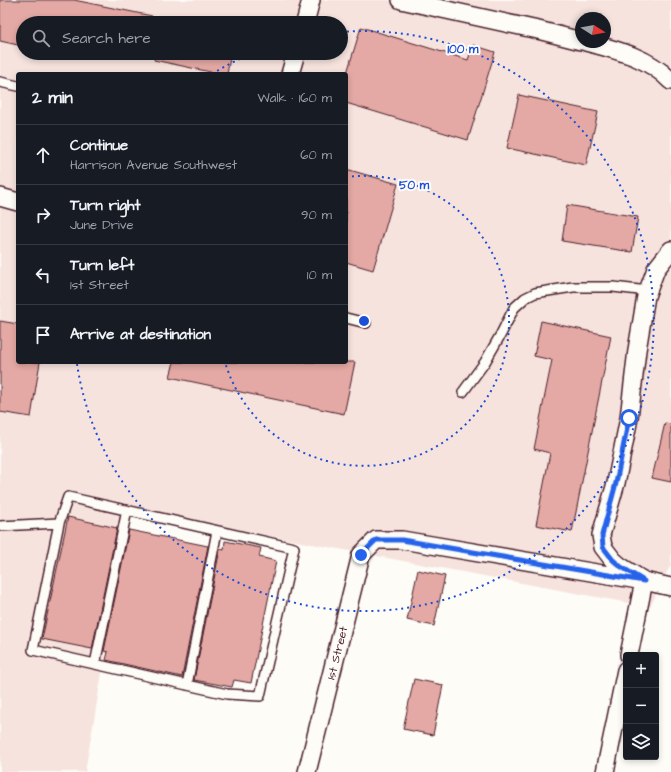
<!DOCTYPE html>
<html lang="en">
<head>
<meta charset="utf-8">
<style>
  :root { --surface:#171b24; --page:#242831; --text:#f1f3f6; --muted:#9ea1a6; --line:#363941 }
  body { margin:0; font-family:"Architects Daughter",sans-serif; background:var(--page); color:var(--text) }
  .controls { position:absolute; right:12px; bottom:12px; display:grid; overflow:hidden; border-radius:4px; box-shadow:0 2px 6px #0003 }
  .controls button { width:36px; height:36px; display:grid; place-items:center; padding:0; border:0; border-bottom:1px solid var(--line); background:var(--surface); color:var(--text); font:20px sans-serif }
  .compass { position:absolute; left:575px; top:12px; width:36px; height:36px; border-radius:50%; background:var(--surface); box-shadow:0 2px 6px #0003; rotate:101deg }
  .stop { position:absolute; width:12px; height:12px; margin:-9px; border:3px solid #2563eb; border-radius:50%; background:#fff }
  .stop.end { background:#2563eb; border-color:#fff; box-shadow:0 1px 4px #0008 }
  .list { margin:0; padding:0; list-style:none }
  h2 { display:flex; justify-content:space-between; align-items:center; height:52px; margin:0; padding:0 16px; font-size:17px }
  h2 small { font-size:13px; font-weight:400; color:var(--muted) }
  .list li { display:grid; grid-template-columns:26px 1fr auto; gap:12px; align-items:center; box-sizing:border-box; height:60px; padding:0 16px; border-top:1px solid var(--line) }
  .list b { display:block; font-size:15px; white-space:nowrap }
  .list p { margin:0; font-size:13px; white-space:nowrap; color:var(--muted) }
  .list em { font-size:13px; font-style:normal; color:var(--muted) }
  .icon { flex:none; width:22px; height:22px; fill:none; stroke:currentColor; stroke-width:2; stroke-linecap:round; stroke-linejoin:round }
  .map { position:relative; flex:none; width:671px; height:772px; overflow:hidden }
  .search { position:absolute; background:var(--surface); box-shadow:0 2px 6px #0003; left:16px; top:16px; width:332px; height:44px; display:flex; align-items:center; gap:10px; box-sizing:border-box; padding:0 14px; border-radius:22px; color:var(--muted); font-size:15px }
  .panel { position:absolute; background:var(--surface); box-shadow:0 2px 6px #0003; left:16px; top:72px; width:332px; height:292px; border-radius:4px }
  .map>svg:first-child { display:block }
  .built { fill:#f6e3de; fill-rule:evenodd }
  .building { fill:#e4a9a4; stroke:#4a1f2b }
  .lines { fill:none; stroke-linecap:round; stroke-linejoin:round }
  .lane-casing { stroke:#4a1f2b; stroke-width:12 }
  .street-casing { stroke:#4a1f2b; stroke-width:20 }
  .lane { stroke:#fdfcf7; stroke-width:9 }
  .street { stroke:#fdfcf7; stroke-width:17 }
  .route { stroke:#2563eb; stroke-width:5 }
  .ring { fill:none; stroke:#1d4ed8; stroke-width:2; stroke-dasharray:2 4 }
  .labels { text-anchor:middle; stroke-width:4; stroke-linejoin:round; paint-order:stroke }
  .street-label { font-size:12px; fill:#4a1f2b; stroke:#fdfcf7 }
  .centre { fill:#1d4ed8; stroke:#fdfcf7; stroke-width:2 }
  .ring-label { font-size:12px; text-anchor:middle; font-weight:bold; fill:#1d4ed8; stroke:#fdfcf7; stroke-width:4; stroke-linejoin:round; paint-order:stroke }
</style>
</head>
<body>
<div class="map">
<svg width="671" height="772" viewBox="0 0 671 772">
  <rect width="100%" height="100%" fill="#fdfcf7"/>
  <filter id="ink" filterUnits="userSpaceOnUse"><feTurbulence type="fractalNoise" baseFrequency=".025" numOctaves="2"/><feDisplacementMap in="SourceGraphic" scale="8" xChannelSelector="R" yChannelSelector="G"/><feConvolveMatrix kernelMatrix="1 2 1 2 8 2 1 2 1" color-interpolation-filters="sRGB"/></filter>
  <g filter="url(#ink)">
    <path class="built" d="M 0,0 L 671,0 L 671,564 L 650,607 L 130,510 L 85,772 L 0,772 ZM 581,18 L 605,18 L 605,42 L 581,42 ZM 23,23 L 341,23 L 341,53 L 23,53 ZM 18,74 L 346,74 L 346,362 L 18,362 Z"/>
    <path class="building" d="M 0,0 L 74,0 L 152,16 L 151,23 L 23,23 L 23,34 L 18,33 L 18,45 L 0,41 Z
      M 361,27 L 468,60 L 473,45 L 495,52 L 468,140 L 346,103 L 346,76 Z
      M 155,53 L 231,53 L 227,74 L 220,74 L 154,60 Z
      M 519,95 L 598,112 L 586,165 L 507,148 Z
      M 346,169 L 398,184 L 373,270 L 346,262 Z
      M 567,205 L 638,217 L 632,252 L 562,241 Z
      M 0,321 L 18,324 L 18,362 L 40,362 L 31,417 L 0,412 Z
      M 541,321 L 611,336 L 572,532 L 536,525 L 550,453 L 534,449 L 552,360 L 534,356 Z
      M 174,362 L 355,362 L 344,414 L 170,377 Z
      M 665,423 L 671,424 L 671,482 L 652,478 Z
      M 68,517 L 117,528 L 92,649 L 42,639 Z
      M 129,530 L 208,546 L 182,677 L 106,660 L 108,652 L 104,651 Z
      M 225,541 L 261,548 L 259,557 L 276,561 L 251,683 L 234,680 L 232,687 L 194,680 L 220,549 L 224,550 Z
      M 418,570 L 445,576 L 434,626 L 407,620 Z
      M 414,679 L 443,685 L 433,735 L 403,729 Z"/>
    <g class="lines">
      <defs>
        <path id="lane" d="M 0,82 L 18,86
          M 346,318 L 366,323
          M 463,392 L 485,362 L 501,334 L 514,308 L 525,298 L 535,293 L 573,287 L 613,287 L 648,291
          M 68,497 L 294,548 L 260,696 L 227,694 L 33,650 L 59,523 Z
          M 0,526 L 59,523
          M 95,664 L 127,510
          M 187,685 L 217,531"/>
        <path id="street" d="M 401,0 L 538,30 L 581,41
          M 305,23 L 311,0
          M 586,42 C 617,50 648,57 671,81
          M 290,74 L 296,53
          M 0,197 L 18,202
          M 629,655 L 644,581 L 620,566 L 613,560 L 603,547 L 601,535 L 616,483 L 629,418 L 637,350 L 646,296 L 656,269 L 671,250
          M 307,772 L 361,555 L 376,540 L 402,540 L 644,581 L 671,587
          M 605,772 L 626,670"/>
      </defs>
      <use href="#lane" class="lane-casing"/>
      <use href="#street" class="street-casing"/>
      <use href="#lane" class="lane"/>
      <use href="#street" class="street"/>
    </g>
  </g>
  <g class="lines" filter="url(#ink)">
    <path class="route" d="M 361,555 L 376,540 L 402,540 L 644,581 L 620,566 L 613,560 L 603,547 L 602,535 L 616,483 L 629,418"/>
  </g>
  <g class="ring">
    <path d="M346 177A145 145 0 1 1 225 362"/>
    <path d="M212 74A290 290 0 0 1 253 53M341 32A290 290 0 1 1 77 364"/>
  </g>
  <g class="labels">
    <g class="street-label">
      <text transform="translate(337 653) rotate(-76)" y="4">1st Street</text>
    </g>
  </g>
  <circle cx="364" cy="321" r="6" class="centre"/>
  <g class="ring-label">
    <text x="463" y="53">100 m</text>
    <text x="414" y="189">50 m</text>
  </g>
</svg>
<div class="controls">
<button>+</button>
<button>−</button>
<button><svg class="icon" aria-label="layers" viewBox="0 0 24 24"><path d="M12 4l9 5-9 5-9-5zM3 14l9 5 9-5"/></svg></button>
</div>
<svg class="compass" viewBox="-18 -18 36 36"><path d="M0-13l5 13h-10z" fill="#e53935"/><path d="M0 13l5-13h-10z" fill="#9ea1a6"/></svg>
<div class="stop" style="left:629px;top:418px"></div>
<div class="stop end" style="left:361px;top:555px"></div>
<div class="search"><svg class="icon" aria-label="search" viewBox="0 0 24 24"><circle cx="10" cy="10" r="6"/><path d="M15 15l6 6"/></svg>Search here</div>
<section class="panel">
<h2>2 min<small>Walk · 160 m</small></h2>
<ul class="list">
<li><svg class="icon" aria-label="ahead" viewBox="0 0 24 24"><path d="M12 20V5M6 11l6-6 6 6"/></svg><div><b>Continue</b><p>Harrison Avenue Southwest</p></div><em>60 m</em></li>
<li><svg class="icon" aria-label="right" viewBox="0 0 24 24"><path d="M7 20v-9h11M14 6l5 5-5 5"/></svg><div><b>Turn right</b><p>June Drive</p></div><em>90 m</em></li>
<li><svg class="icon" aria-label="left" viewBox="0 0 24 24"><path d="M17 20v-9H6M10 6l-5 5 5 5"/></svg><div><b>Turn left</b><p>1st Street</p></div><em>10 m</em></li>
<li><svg class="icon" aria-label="arrive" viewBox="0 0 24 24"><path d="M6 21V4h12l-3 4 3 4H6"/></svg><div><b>Arrive at destination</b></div></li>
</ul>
</section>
</div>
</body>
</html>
